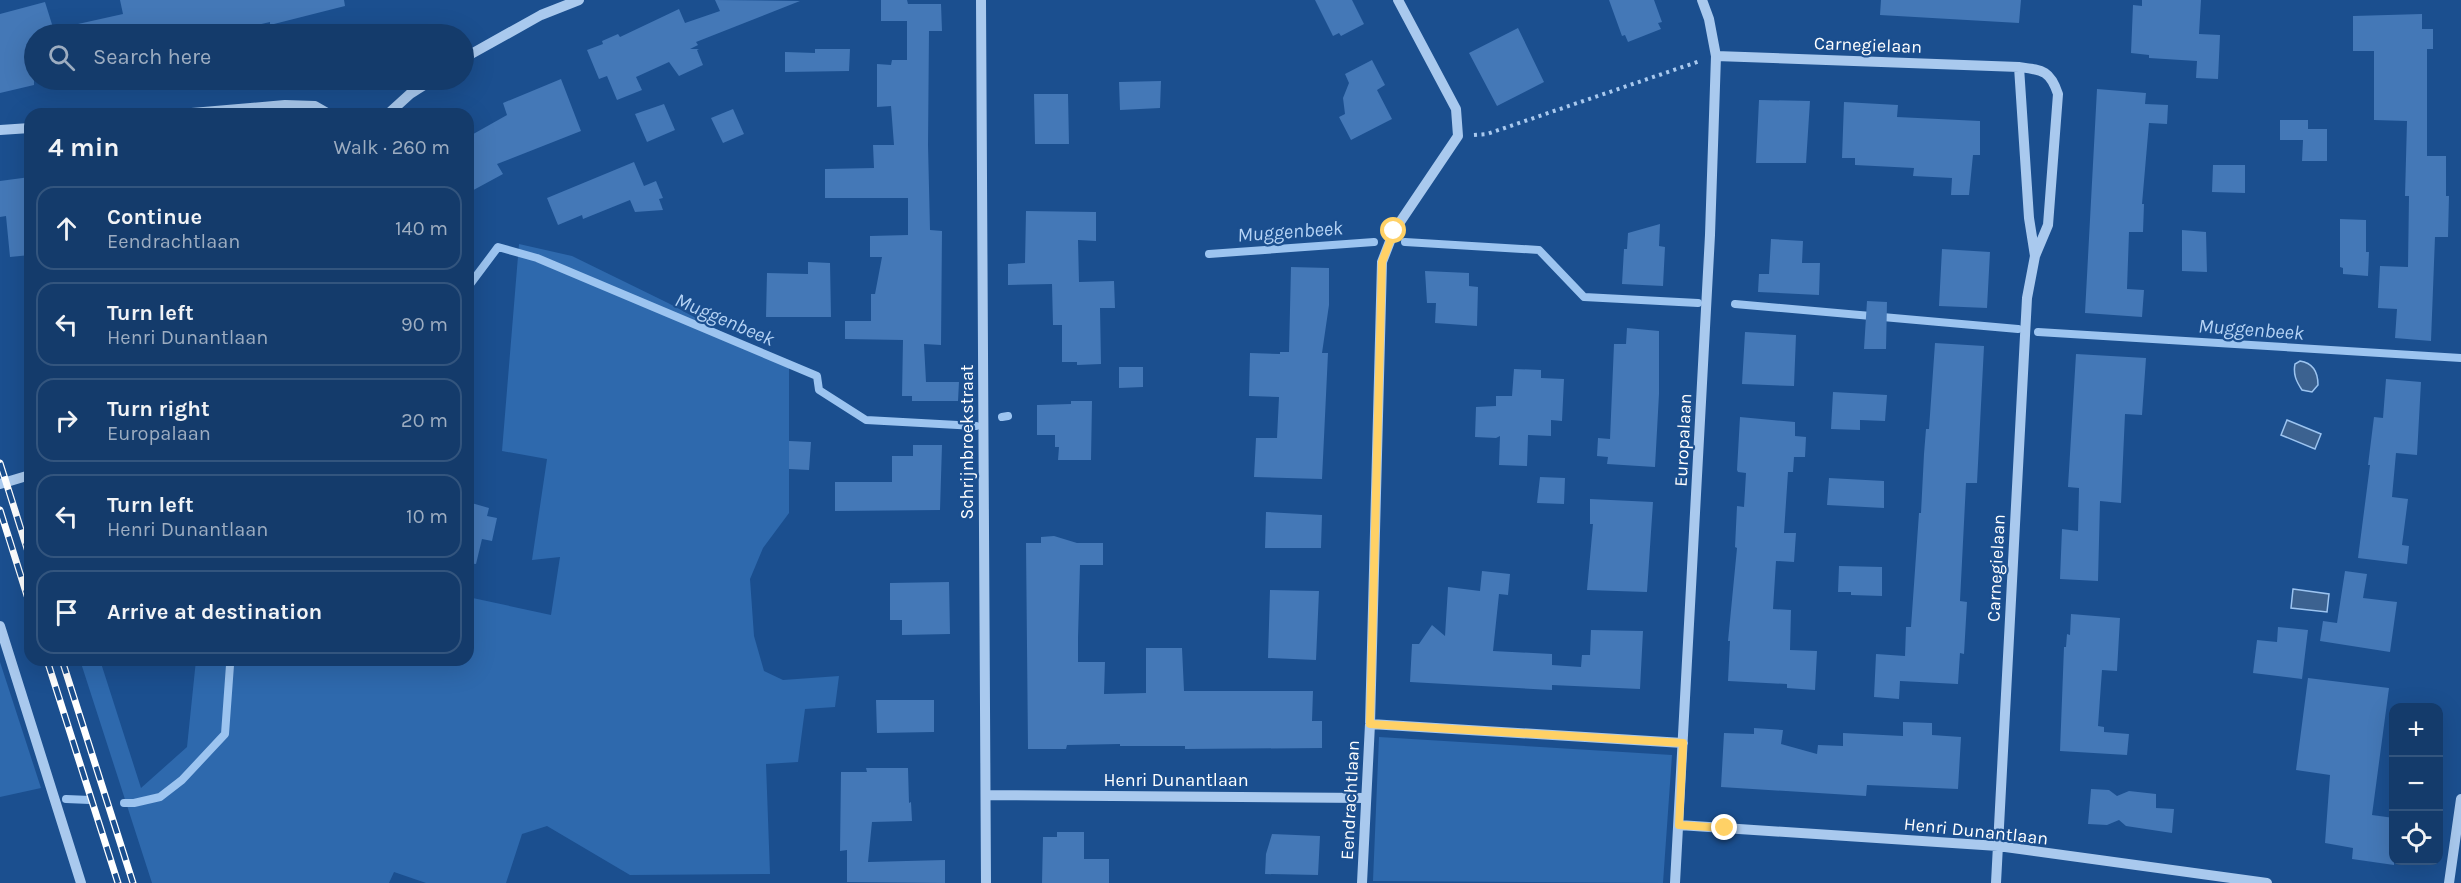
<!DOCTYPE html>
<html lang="en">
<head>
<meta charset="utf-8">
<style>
  :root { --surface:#143b6b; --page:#1d4271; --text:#f1f3f6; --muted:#9dadc1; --line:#33557e }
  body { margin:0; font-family:Karla,sans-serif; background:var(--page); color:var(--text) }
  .controls { position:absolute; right:18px; bottom:18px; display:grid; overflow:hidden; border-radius:12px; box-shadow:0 6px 24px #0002 }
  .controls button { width:54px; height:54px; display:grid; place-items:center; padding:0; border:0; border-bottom:2px solid var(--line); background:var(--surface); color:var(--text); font:30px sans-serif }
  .stop { position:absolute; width:18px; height:18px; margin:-14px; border:4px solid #ffd166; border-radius:50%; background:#fff }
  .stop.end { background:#ffd166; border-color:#fff; box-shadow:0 2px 6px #0008 }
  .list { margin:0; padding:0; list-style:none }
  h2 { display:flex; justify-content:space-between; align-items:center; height:78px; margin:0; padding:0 24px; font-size:26px }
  h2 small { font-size:20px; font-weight:400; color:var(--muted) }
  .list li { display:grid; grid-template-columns:39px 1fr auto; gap:18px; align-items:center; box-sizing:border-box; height:84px; margin:0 12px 12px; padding:0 12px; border:2px solid var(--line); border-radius:18px }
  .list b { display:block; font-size:22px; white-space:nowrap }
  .list p { margin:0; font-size:20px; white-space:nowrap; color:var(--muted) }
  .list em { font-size:20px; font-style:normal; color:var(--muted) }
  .icon { flex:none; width:33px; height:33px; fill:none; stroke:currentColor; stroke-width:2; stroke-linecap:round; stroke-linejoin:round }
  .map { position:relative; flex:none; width:2461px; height:883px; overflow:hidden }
  .search { position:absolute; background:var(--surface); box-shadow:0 6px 24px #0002; left:24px; top:24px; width:450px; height:66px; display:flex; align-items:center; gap:15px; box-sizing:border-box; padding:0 21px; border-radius:33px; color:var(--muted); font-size:22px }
  .panel { position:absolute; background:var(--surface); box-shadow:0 6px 24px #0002; left:24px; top:108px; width:450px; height:558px; border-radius:18px }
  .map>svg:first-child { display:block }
  .green { fill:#2e69ad }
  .water { fill:#3c6290; stroke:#9cc4f0; stroke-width:1.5 }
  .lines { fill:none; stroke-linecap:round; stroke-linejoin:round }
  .stream { stroke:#9cc4f0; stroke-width:8 }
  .building { fill:#4478b7 }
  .path { stroke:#a9c9ee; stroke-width:4; stroke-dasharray:3 4.5; stroke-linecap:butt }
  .minor { stroke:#a9c9ee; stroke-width:10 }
  .rail-casing { stroke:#fff; stroke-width:7 }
  .rail { stroke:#1b4f8f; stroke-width:4.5; stroke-dasharray:14; stroke-linecap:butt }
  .route { stroke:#ffd166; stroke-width:8 }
  .labels { text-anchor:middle; stroke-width:4.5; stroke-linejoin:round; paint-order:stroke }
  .street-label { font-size:18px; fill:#fff; stroke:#1b4f8f }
  .water-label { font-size:20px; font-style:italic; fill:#b5d3f5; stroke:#1b4f8f }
</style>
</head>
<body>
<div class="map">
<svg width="2461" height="883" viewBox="0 0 2461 883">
  <rect width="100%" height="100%" fill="#1b4f8f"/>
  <path class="green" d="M 519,244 L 572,256 L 668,303 L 789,368 L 789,513 L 763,548 L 750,579 L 754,636 L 764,671 L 783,680 L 839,676 L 835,707 L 805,709 L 798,762 L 766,764 L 770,874 L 630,875 L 547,826 L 522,834 L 506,883 L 426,883 L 394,872 L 389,883 L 152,883 L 80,660 L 100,660 L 141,788 L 187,747 L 196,660 L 468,660 L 468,597 L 551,615 L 560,557 L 532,560 L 547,459 L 502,451 Z
    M 0,662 L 41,788 L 0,797 Z
    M 1379,737 L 1672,755 L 1663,883 L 1373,881 Z"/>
  <path class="water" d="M 2300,361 C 2313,363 2318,372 2318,385 L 2312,392 L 2302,390 C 2296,381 2293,374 2295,364 Z
    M 2287,420 L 2321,434 L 2315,449 L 2281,435 Z
    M 2293,589 L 2329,594 L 2327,612 L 2291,608 Z"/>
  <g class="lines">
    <path class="stream" d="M 1405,242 L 1539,250 L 1584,297 L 1698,303
      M 1209,254 L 1374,242
      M 468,287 L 498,247 L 537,258 L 817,376 L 819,390 L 866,420 L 976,426
      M 1735,304 L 2018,329
      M 2038,332 L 2461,358
      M 1002,417 L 1008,416
      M 66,799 L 90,800
      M 124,803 L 134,803 L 160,797 L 182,780 L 225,734 L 230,665 L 233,660"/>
  </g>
  <path class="building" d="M 120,0 L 344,0 L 345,6 L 270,25 L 270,22 L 219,34 L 188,34 L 156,26 L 158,34 L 69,34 L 69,26 L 123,14 Z
    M 715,0 L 800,1 L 696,42 L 698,45 L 690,49 L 699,49 L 697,50 L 703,65 L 679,76 L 669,62 L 636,77 L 642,90 L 617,100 L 607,76 L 599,79 L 587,50 L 603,44 L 602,41 L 618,34 L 620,37 L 679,9 L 685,23 L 720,11 Z
    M 881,0 L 907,0 L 908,4 L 941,4 L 942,31 L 929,31 L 928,145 L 930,230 L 942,231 L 941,345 L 924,344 L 926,382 L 959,382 L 958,401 L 912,401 L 912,396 L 902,396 L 903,340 L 845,339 L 845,321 L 871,321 L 871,294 L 875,294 L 882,257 L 870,257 L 870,236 L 908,235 L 908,198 L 825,198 L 825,169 L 874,168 L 873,145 L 894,145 L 891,106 L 877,107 L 877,64 L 891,65 L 892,60 L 907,60 L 907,21 L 881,21 Z
    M 1315,0 L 1352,0 L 1364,24 L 1341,36 L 1339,33 L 1333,36 Z
    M 1609,0 L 1654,0 L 1662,22 L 1658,23 L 1661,29 L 1628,42 L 1625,35 L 1622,36 Z
    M 1881,0 L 2021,0 L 2019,23 L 1880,15 Z
    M 2142,0 L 2201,0 L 2199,34 L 2220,35 L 2218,79 L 2196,78 L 2197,61 L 2149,58 L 2149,55 L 2131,53 L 2133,5 L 2142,6 Z
    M 45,2 L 55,34 L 34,34 L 34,85 L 0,93 L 0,14 Z
    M 2422,14 L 2422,29 L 2433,29 L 2433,49 L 2427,49 L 2427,156 L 2446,156 L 2446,196 L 2449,196 L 2448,237 L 2435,237 L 2431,341 L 2395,338 L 2397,309 L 2378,308 L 2380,266 L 2408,267 L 2409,196 L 2405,196 L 2407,121 L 2374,120 L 2374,51 L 2353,51 L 2353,16 Z
    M 1518,28 L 1544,82 L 1497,106 L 1469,53 Z
    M 815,49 L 850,49 L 849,71 L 785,72 L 785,52 L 815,53 Z
    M 1372,60 L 1385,85 L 1377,90 L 1392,119 L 1351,140 L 1339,117 L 1345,114 L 1343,98 L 1349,83 L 1345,74 Z
    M 561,79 L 581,131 L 497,164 L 503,174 L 468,193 L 468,137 L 507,115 L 503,103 Z
    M 1161,81 L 1160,108 L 1120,110 L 1119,82 Z
    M 2097,89 L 2146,93 L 2145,104 L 2168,105 L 2167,124 L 2149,123 L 2142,204 L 2144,204 L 2143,232 L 2129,232 L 2127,289 L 2144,290 L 2142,317 L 2085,313 Z
    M 1034,94 L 1068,94 L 1069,144 L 1035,144 Z
    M 1759,100 L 1810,101 L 1806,163 L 1756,163 Z
    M 1844,102 L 1898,105 L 1897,117 L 1980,121 L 1980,155 L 1973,155 L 1969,195 L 1951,195 L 1952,178 L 1913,176 L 1914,168 L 1855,165 L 1855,158 L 1842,158 Z
    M 664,104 L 675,130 L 647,142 L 635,114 Z
    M 733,109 L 744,134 L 723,143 L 711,118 Z
    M 2280,120 L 2308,120 L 2308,129 L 2327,129 L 2327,161 L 2302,161 L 2303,140 L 2280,140 Z
    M 634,162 L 644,186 L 656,181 L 663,198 L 659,199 L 663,210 L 635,212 L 630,200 L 583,219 L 582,215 L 558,225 L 547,198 Z
    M 2213,165 L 2245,165 L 2245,193 L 2212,192 Z
    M 30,177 L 30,255 L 10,257 L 6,216 L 0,217 L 0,181 Z
    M 1026,211 L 1096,212 L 1096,241 L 1078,240 L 1079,282 L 1114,281 L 1115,308 L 1100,308 L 1101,364 L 1077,365 L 1077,362 L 1062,362 L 1062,325 L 1053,325 L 1052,284 L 1008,285 L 1008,264 L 1025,263 Z
    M 2340,219 L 2366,220 L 2366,252 L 2369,252 L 2368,276 L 2343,274 L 2343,268 L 2340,267 Z
    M 1660,224 L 1659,246 L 1665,247 L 1663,286 L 1622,284 L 1624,249 L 1627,249 L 1628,233 Z
    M 2182,230 L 2206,232 L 2207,272 L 2182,271 Z
    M 1771,239 L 1803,241 L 1802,263 L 1820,263 L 1819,295 L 1758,292 L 1759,274 L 1769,274 Z
    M 1942,249 L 1990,252 L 1987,308 L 1939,306 Z
    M 808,262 L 830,263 L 831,317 L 766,317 L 767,273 L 808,274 Z
    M 1291,267 L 1329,268 L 1329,305 L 1322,353 L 1328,353 L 1322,479 L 1254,477 L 1256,438 L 1277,438 L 1279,397 L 1249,396 L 1250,353 L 1280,354 L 1280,352 L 1289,352 Z
    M 1425,271 L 1469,273 L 1469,286 L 1478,287 L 1477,326 L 1435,323 L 1436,303 L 1427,303 Z
    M 1867,301 L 1887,302 L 1886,349 L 1864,349 Z
    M 1627,328 L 1659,331 L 1659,394 L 1655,467 L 1607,464 L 1608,457 L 1597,456 L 1598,438 L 1610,439 L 1614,344 L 1626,344 Z
    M 1745,332 L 1796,335 L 1794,386 L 1742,384 Z
    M 1935,343 L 1984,346 L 1977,483 L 1966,483 L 1960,601 L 1967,602 L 1964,654 L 1960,653 L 1958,684 L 1900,681 L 1899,699 L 1874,697 L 1876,654 L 1905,656 L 1906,627 L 1911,627 L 1919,513 L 1921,513 L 1924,454 L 1926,429 L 1929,429 Z
    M 2076,354 L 2146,358 L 2142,415 L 2125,414 L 2121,503 L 2100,501 L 2098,581 L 2060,579 L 2062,529 L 2078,531 L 2079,488 L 2068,487 Z
    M 1119,367 L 1143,367 L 1143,387 L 1119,388 Z
    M 1514,369 L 1541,370 L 1541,378 L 1564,379 L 1562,421 L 1551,420 L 1551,436 L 1528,435 L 1527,466 L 1499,465 L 1500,436 L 1496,438 L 1475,437 L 1476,407 L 1496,406 L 1496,396 L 1512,396 Z
    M 2386,379 L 2421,382 L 2417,455 L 2396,453 L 2392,497 L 2408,499 L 2402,545 L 2409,546 L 2407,564 L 2358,558 L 2370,465 L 2368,465 L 2374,417 L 2383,418 Z
    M 1833,392 L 1887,395 L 1885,421 L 1860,420 L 1860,430 L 1831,429 Z
    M 1071,401 L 1092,401 L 1091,460 L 1058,460 L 1059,447 L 1055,447 L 1055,435 L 1037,435 L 1037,405 L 1071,404 Z
    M 1740,417 L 1795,422 L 1795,436 L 1806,437 L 1805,457 L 1794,457 L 1793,472 L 1788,472 L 1784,533 L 1796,533 L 1794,562 L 1776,561 L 1773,609 L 1791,610 L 1790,650 L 1817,651 L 1815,690 L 1787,688 L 1787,684 L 1728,681 L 1730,641 L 1728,641 L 1737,548 L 1735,547 L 1737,506 L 1744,507 L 1746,473 L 1738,472 L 1737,470 Z
    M 789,441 L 811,442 L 809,470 L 789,469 Z
    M 913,445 L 942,445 L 940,510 L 835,511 L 835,482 L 892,482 L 892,456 L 913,456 Z
    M 1540,477 L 1565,478 L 1564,504 L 1537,503 Z
    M 1829,478 L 1884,481 L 1884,508 L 1827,505 Z
    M 1590,499 L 1653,502 L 1647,592 L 1587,590 L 1593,524 L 1590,524 Z
    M 468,502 L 489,508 L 487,516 L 497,518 L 492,541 L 482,539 L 476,564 L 468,563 Z
    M 1266,512 L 1322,515 L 1321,548 L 1265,548 Z
    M 1054,536 L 1077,543 L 1103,543 L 1103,565 L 1080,565 L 1078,638 L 1078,662 L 1105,662 L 1104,694 L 1146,693 L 1146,648 L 1182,648 L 1184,691 L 1313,691 L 1312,721 L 1322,721 L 1322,748 L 1185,749 L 1185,746 L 1120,746 L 1120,744 L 1067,745 L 1066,749 L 1028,749 L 1026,543 L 1041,543 L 1041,537 Z
    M 1839,566 L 1882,567 L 1882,596 L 1851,595 L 1851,592 L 1838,592 Z
    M 1482,571 L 1510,574 L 1508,595 L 1499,594 L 1493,651 L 1552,654 L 1552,665 L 1581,667 L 1582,655 L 1590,655 L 1591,630 L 1643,631 L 1640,689 L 1552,685 L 1552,690 L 1410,682 L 1412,644 L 1419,644 L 1432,625 L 1445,636 L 1448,587 L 1480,591 Z
    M 2345,571 L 2367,574 L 2363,598 L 2397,602 L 2390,652 L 2320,641 L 2323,621 L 2337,623 Z
    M 949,582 L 950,634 L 902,635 L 902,620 L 890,620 L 890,583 Z
    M 1270,590 L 1319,591 L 1316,660 L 1268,658 Z
    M 2071,614 L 2120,618 L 2117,671 L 2102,670 L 2098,726 L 2104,727 L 2104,732 L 2129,734 L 2127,755 L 2060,751 L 2064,647 L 2066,647 L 2067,634 L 2070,635 Z
    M 2278,627 L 2308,630 L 2302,679 L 2253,673 L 2257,640 L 2277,642 Z
    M 2308,678 L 2389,688 L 2372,815 L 2394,818 L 2394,865 L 2352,859 L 2353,848 L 2325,843 L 2330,775 L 2296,770 Z
    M 876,700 L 934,700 L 934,732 L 877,733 Z
    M 1903,722 L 1932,723 L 1932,735 L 1961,737 L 1958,789 L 1867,785 L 1866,796 L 1721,787 L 1724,733 L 1754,734 L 1754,728 L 1783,730 L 1781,744 L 1817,754 L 1818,745 L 1843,746 L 1843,733 L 1903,736 Z
    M 866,768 L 908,768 L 909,803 L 911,802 L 912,821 L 872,822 L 868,862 L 945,860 L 945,883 L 847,882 L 847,850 L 840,851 L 841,772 L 867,772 Z
    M 2091,789 L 2109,790 L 2117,796 L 2129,791 L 2156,794 L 2156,808 L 2174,809 L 2172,833 L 2126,826 L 2119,820 L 2107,825 L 2088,824 Z
    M 1057,832 L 1084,832 L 1084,859 L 1109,859 L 1109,883 L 1042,883 L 1043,837 L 1057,837 Z
    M 1272,834 L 1320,836 L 1318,875 L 1265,874 L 1266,854 Z"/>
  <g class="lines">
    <path class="path" d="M 1474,135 L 1487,134 L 1700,61"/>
    <path class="minor" d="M 981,0 L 986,883
      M 1716,56 L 2019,67 C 2042,70 2050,70 2058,94 L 2048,225 L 2035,256 L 2027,298 L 1996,883
      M 464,58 L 541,15 L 579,0
      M 2019,67 L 2029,218 L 2035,256
      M 180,114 L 285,105 L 315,106 L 329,114
      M 388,114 L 410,94 L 432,80
      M 0,130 L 30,128
      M 0,484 L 30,475
      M 0,626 L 81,883
      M 1370,724 L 1683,743
      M 986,795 L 1366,798
      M 1679,825 L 1998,846 L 2267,883
      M 1362,883 L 1370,724 L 1382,262 L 1394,231 L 1458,136 L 1456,109 L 1398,0
      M 1675,883 L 1710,235 L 1716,56 L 1709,19 L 1702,0
      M 2449,883 L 2461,799"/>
    <defs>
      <path id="rail" d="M 0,463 L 30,558
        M 0,510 L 30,605
        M 47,660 L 118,883
        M 62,660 L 133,883"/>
    </defs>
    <use href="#rail" class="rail-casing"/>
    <use href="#rail" class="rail"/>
  </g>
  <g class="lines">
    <path class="route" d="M 1394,231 L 1382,262 L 1370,724 L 1683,743 L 1679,825 L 1725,828"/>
  </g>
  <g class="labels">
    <g class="street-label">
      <text transform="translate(1868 45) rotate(2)" y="6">Carnegielaan</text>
      <text transform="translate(1683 440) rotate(-87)" y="6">Europalaan</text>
      <text transform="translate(967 442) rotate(-90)" y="6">Schrijnbroekstraat</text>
      <text transform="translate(1996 568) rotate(-87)" y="6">Carnegielaan</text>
      <text x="1176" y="786">Henri Dunantlaan</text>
      <text transform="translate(1350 800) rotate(-87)" y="6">Eendrachtlaan</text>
      <text transform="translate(1976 831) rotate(6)" y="6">Henri Dunantlaan</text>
    </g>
    <g class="water-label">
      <text transform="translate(1290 231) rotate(-4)" y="7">Muggenbeek</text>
      <text transform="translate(725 319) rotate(23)" y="7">Muggenbeek</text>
      <text transform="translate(2251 329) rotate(4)" y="7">Muggenbeek</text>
    </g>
  </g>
</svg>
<div class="controls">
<button>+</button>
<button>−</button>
<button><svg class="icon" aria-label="locate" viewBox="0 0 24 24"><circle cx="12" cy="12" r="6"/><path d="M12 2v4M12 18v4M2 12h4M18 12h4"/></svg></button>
</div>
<div class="stop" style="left:1394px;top:231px"></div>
<div class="stop end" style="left:1725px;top:828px"></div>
<div class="search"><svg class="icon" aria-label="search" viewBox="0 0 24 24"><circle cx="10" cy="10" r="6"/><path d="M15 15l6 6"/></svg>Search here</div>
<section class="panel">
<h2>4 min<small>Walk · 260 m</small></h2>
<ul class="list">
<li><svg class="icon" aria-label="ahead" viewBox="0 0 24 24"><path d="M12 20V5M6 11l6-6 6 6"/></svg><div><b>Continue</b><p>Eendrachtlaan</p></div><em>140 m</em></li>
<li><svg class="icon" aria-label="left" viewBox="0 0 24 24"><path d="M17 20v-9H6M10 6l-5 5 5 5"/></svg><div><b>Turn left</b><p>Henri Dunantlaan</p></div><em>90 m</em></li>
<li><svg class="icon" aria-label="right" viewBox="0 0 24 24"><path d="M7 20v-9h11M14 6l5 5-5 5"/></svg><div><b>Turn right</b><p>Europalaan</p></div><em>20 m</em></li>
<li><svg class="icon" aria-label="left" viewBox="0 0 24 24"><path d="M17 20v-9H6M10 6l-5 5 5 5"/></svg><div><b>Turn left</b><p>Henri Dunantlaan</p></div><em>10 m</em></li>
<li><svg class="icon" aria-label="arrive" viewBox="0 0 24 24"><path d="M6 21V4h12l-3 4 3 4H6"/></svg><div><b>Arrive at destination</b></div></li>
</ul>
</section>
</div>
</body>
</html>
